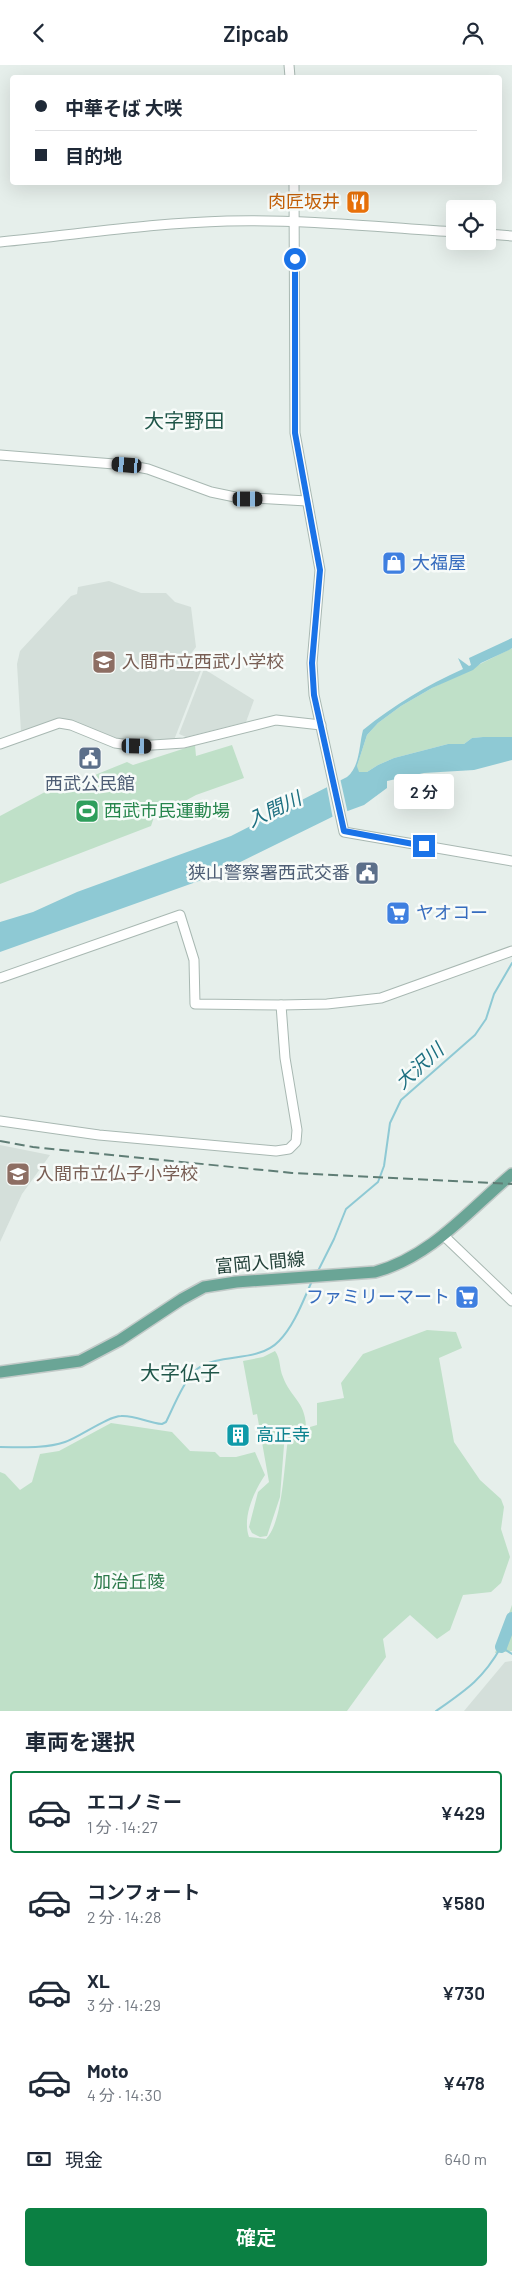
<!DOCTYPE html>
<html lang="ja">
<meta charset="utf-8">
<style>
body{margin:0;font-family:Barlow,"Noto Sans JP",sans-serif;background:#f6f6f7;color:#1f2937;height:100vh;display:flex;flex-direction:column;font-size:19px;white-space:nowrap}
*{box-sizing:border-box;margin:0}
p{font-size:16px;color:#747a83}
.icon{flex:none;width:28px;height:28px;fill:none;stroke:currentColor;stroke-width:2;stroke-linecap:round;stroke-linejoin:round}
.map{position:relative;height:1646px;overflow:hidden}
.drawer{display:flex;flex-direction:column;background:#fff;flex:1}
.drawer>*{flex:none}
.top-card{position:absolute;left:10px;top:10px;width:492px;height:110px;border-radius:5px;box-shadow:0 5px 20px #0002;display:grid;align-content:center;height:110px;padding:0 25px;background:#fff}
.fabs{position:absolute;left:446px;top:135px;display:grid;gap:10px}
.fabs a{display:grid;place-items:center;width:50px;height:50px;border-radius:5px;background:#fff;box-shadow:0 5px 20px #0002;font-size:25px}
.end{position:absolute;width:22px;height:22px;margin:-11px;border:6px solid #1a73e8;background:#fff;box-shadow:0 0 0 2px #fff}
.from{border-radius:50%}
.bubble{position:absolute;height:35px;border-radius:5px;background:#fff;box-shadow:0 5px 20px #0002;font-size:16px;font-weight:600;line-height:35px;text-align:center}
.car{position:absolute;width:15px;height:30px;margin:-15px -8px;border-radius:6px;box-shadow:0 0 4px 1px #0007;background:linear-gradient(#222 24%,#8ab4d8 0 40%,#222 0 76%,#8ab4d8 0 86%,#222 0)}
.top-card b{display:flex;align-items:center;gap:18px;height:48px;font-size:19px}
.top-card b+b{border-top:1px solid #e0e1e3}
.top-card i{width:12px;height:12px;background:#1f2937}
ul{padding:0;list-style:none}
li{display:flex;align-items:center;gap:15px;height:82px;margin:0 10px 8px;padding:0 15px;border:2px solid transparent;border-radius:5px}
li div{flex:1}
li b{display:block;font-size:19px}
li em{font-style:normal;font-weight:600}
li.current{border-color:#0b8043}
li>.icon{width:45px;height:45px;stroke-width:1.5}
h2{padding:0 25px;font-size:22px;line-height:60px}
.pay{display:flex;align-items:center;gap:12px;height:55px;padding:0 25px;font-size:19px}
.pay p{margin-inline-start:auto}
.cta{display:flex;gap:10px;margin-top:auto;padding:10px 25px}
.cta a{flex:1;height:58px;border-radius:5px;background:#0b8043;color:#fff;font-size:20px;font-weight:600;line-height:58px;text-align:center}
header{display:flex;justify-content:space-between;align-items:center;height:65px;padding:0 25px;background:#fff;font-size:22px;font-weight:600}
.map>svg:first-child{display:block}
.built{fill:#d4dfda}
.green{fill:#bfe0c8}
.water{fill:#8ec9d4}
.pier{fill:#e6efeb}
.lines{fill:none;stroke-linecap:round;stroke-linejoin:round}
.stream{stroke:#8ec9d4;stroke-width:2}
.river{stroke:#8ec9d4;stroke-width:12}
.minor-casing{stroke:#a8b8b2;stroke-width:11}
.major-casing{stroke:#c2cac8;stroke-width:14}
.minor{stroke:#fff;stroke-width:9}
.major{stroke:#6aa596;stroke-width:11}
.rail{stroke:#5f7d75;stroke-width:2;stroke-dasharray:10 5;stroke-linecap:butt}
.route{stroke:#1a73e8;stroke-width:6}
.labels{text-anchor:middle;stroke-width:5;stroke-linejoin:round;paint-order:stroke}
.food-label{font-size:18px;fill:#c56008;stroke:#f7fbf9;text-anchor:end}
.shop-label{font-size:18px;fill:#366cbe;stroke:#f7fbf9;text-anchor:start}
.education-label{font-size:18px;fill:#785e54;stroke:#f7fbf9;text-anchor:start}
.service-label{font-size:18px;fill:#4e5e75;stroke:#f7fbf9}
.leisure-label{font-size:18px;fill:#27864d;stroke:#f7fbf9;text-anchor:start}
.street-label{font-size:18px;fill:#24423a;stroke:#f7fbf9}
.culture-label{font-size:18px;fill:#0d838f;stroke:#f7fbf9;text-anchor:start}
.park-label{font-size:18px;fill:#2d7a4b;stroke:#f7fbf9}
.water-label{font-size:19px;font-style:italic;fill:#1c6f80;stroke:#f7fbf9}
.quarter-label{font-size:20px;fill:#1f5548;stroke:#f7fbf9}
</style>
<header><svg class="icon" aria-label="back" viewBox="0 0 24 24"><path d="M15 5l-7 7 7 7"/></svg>Zipcab<svg class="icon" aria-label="person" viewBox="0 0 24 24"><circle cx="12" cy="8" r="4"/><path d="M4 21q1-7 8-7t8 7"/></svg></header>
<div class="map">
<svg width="512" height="1646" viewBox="0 0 512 1646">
<rect width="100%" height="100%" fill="#e6efeb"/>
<g class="built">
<polygon points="109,516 141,528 166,528 175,537 191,542 196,582 186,595 202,603 174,675 161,678 127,677 67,654 57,654 21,667 17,599 20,586 71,531 77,529 78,522"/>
<polygon points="204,604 254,635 246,657 186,672 179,669"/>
<polygon points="0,1080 50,1090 22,1129 0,1177"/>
<polygon points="512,1596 512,1646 464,1646 505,1597"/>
</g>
<g class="green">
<polygon points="512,583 512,675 512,672 483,672 472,673 464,679 448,679 394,693 378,700 367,707 358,707 357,701 367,670 378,658 401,641 432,623"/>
<polygon points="195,680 196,691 232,680 244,713 196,730 174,742 155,749 151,761 0,819 0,751 45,727 76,715 85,714 127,697 133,700"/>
<path d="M 427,1265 L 456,1267 L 462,1283 L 439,1293 L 454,1377 L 480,1415 L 501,1434 L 504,1442 L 501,1464 L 510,1492 L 501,1518 L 491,1527 L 463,1530 L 450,1565 L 437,1574 L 410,1550 L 383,1574 L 386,1592 L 347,1646 L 0,1646 L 0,1407 L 5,1409 L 20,1425 L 32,1417 L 40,1389 L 59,1386 L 111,1358 L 172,1367 L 190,1386 L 215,1387 L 220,1392 L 236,1392 L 255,1387 L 265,1410 C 254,1426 242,1453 249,1472 L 266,1474 C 284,1456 284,1393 289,1368 L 317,1360 L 317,1338 L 344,1333 L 341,1318 L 363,1289 Z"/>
<path d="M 275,1286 C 281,1294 279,1303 283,1312 C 290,1332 305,1336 306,1361 L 285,1367 L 280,1432 L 267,1471 L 260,1472 L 252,1468 L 249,1462 L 258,1427 L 269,1417 L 257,1349 L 253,1350 L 243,1296 L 263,1292 Z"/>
<polygon points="512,1540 512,1586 495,1588"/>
</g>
<path class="water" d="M 512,573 L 512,583 L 509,585 L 481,598 L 473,605 L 432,623 L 401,641 L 378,658 L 367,670 L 357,701 L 359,707 L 367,707 L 378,700 L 394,693 L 448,679 L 464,679 L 472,673 L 483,672 L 512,672 L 512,695 L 474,705 L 424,708 L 387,716 L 387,723 L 364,740 L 334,751 L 210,812 L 0,887 L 0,857 L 33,847 L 77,827 L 231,771 L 347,712 C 360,702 359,680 363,665 C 394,640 427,620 463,604 L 458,593 L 469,601 L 471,600 L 469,593 Z"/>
<polygon class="pier" points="340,713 348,749 333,754 326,718"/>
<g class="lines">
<g class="stream">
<polyline points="317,1208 334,1174 346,1144 378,1117 384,1101 390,1058 401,1035 475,970 486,954 494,929 512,898"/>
<path d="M 0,1382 C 22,1382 44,1384 65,1377 C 80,1372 108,1351 121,1351 C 135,1350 148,1358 162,1359 L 166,1357 C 173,1343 185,1313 197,1304 C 221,1287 258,1298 279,1276 C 294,1261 303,1236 312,1216"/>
<path d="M 436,1646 C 466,1625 483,1614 501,1582 L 512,1589"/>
</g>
<polyline class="river" points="501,1582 512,1553"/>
<g class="minor-casing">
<g id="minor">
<polyline points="289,0 290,12"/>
<polyline points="294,118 295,368 320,505 312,598 314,630 344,767 512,796"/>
<polyline points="488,169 512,171"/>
<path d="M 0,177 C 75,170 151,158 227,156 C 303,154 379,162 455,167"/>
<polyline points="0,390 127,400 148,404 211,427 235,432 307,436"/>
<polyline points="0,679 59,658 71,660 115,678 137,681 184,678 276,655 321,660"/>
<polyline points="0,913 180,850 194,895 195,939 281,940 327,939 381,933 512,886"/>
<polyline points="0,1056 99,1070 276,1086 289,1084 296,1077 297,1065 285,993 281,940"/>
<polyline points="443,1170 512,1236"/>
</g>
</g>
<g class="major-casing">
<path id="major" d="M 0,1307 L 80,1296 L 120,1275 L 182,1234 L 204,1222 L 236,1217 L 375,1207 C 431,1192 469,1145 512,1109"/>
</g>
<use href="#minor" class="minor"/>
<use href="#major" class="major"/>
<polyline class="rail" points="0,1076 33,1082 292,1108 512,1119"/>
</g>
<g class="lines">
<polyline class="route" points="295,194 295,368 320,505 312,598 314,630 344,766 424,781"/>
</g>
<defs>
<g id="restaurant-square" transform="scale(1.25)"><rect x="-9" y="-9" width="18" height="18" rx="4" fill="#e8710a" stroke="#f7fbf9"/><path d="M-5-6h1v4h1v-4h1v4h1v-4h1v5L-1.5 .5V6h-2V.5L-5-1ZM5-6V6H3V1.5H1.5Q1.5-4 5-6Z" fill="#fff"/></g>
<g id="shop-square" transform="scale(1.25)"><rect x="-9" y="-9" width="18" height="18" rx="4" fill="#3f7fe0" stroke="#f7fbf9"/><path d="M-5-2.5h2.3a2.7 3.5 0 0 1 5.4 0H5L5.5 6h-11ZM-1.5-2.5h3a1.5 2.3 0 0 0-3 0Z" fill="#fff"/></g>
<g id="school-square" transform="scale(1.25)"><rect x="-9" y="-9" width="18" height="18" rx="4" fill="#8d6e63" stroke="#f7fbf9"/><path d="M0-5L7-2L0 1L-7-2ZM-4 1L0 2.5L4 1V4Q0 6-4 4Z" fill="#fff"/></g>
<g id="civic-square" transform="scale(1.25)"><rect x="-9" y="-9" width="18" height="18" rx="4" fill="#5c6f8a" stroke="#f7fbf9"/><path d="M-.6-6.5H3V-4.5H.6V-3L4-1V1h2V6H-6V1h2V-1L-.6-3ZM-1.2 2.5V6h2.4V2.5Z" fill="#fff"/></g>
<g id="stadium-square" transform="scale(1.25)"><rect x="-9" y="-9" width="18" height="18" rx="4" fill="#2e9e5b" stroke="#f7fbf9"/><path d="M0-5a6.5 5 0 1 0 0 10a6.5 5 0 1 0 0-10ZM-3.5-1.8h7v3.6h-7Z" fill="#fff"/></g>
<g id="supermarket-square" transform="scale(1.25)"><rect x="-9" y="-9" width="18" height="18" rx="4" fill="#3f7fe0" stroke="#f7fbf9"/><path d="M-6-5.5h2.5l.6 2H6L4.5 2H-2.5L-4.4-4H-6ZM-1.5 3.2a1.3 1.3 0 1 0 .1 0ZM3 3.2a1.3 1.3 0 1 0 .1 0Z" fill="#fff"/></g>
<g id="building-square" transform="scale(1.25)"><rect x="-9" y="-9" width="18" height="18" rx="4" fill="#0f9aa8" stroke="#f7fbf9"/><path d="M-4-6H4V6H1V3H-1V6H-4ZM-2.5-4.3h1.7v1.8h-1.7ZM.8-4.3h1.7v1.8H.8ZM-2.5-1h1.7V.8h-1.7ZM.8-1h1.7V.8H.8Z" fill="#fff"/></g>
</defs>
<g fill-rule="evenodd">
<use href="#restaurant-square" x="358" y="137"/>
<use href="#shop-square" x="394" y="498"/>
<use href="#school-square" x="104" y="597"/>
<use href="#civic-square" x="90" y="693"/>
<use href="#stadium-square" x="87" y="746"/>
<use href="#civic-square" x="367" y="808"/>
<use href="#supermarket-square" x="398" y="848"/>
<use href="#school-square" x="18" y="1109"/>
<use href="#supermarket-square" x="467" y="1232"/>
<use href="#building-square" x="238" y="1370"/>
</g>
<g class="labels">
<g class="food-label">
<text x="340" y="143">肉匠坂井</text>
</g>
<g class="shop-label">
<text x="412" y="504">大福屋</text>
<text x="416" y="854">ヤオコー</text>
<text x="450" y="1238" text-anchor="end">ファミリーマート</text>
</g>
<g class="education-label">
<text x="122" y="603">入間市立西武小学校</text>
<text x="36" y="1115">入間市立仏子小学校</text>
</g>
<g class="service-label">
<text x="90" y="725">西武公民館</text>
<text x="350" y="814" text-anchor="end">狭山警察署西武交番</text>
</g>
<g class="leisure-label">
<text x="104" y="752">西武市民運動場</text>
</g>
<g class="street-label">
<text transform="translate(260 1198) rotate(-5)" y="6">富岡入間線</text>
</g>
<g class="culture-label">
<text x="256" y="1376">高正寺</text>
</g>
<g class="park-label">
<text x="129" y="1523">加治丘陵</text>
</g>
<g class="water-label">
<text transform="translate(274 744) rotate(-25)" y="7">入間川</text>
<text transform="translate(419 1001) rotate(-42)" y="7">大沢川</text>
</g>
<g class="quarter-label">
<text x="184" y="363">大字野田</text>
<text x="180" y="1315">大字仏子</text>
</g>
</g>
</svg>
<div class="fabs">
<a><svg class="icon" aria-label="locate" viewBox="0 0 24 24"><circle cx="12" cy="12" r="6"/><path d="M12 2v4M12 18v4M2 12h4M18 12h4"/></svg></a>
</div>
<i class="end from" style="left:295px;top:194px"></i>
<i class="end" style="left:424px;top:781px"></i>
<div class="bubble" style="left:394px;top:709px;width:60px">2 分</div>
<i class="car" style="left:127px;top:400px;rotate:275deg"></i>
<i class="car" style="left:248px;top:434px;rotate:90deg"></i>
<i class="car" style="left:137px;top:681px;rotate:91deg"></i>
<div class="top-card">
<b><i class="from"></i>中華そば 大咲</b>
<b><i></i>目的地</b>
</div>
</div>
<section class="drawer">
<h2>車両を選択</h2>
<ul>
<li class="current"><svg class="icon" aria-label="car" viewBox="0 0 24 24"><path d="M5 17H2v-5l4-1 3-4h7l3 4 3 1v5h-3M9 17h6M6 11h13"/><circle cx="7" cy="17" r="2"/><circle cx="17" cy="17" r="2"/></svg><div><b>エコノミー</b><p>1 分 · 14:27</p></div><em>¥429</em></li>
<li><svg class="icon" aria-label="car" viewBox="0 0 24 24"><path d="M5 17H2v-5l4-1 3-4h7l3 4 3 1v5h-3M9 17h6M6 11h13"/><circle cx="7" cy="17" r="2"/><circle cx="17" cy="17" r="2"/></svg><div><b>コンフォート</b><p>2 分 · 14:28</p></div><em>¥580</em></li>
<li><svg class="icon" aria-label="car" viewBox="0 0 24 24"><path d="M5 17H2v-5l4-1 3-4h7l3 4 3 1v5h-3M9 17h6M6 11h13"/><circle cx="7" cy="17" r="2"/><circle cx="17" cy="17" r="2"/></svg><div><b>XL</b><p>3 分 · 14:29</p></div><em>¥730</em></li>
<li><svg class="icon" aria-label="car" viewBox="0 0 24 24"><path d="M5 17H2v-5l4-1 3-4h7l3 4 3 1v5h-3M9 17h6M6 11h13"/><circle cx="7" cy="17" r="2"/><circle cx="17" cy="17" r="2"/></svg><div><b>Moto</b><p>4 分 · 14:30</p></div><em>¥478</em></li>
</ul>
<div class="pay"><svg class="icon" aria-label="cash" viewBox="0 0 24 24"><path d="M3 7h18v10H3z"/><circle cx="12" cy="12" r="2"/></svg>現金<p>640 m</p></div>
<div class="cta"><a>確定</a></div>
</section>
